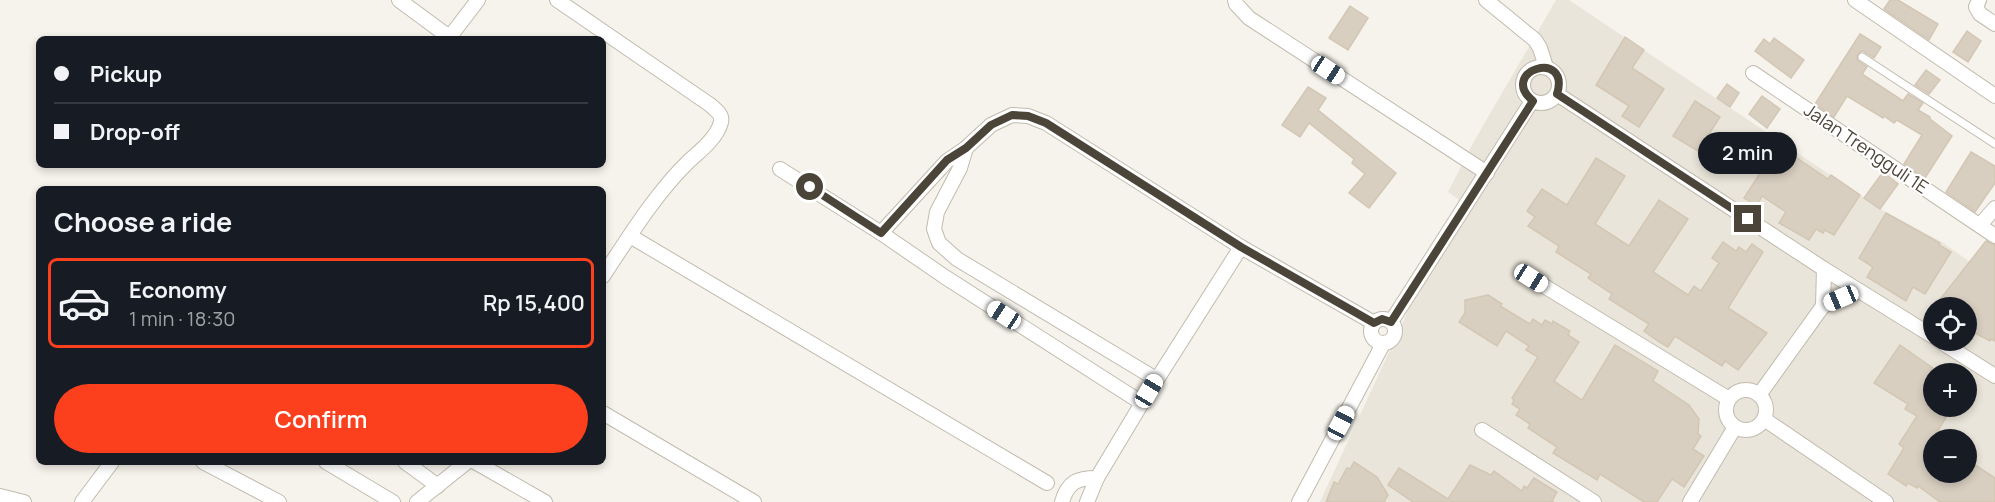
<!DOCTYPE html>
<meta charset="utf-8">
<style>
body{margin:0;font-family:Manrope,sans-serif;background:#242831;color:#f1f3f6;height:100vh;display:flex;flex-direction:column;font-size:22px;white-space:nowrap}
*{box-sizing:border-box;margin:0}
p{font-size:20px;color:#9ea1a6}
.icon{flex:none;width:33px;height:33px;fill:none;stroke:currentColor;stroke-width:2;stroke-linecap:round;stroke-linejoin:round}
.map{position:relative;flex:1;overflow:hidden}
.panel{position:absolute;left:36px;top:186px;width:570px;height:279px;display:flex;flex-direction:column;background:#171b24;border-radius:9px;box-shadow:0 3px 9px #0003}
.panel>*{flex:none}
.hud{position:absolute;left:36px;top:36px;width:570px;height:132px;border-radius:9px;box-shadow:0 3px 9px #0003;display:grid;align-content:center;height:132px;padding:0 18px;background:#171b24}
.controls{position:absolute;left:1923px;top:297px;display:grid;gap:12px}
.controls a{display:grid;place-items:center;width:54px;height:54px;border-radius:50%;background:#171b24;box-shadow:0 3px 9px #0003;font-size:30px}
.end{position:absolute;width:27px;height:27px;margin:-14px;border:8px solid #4b4439;background:#fff;box-shadow:0 0 0 3px #fff}
.from{border-radius:50%}
.bubble{position:absolute;height:42px;border-radius:21px;background:#171b24;box-shadow:0 3px 9px #0003;font-size:20px;font-weight:600;line-height:42px;text-align:center}
.car{position:absolute;width:18px;height:36px;margin:-18px -9px;border-radius:8px;box-shadow:0 0 4px 2px #0007;background:linear-gradient(#fff 24%,#345 0 40%,#fff 0 76%,#345 0 86%,#fff 0)}
.hud b{display:flex;align-items:center;gap:21px;height:57px;font-size:22px}
.hud b+b{border-top:2px solid #363941}
.hud i{width:15px;height:15px;background:#f1f3f6}
ul{padding:0;list-style:none}
li{display:flex;align-items:center;gap:18px;height:90px;margin:0 12px 9px;padding:0 6px;border:3px solid transparent;border-radius:9px}
li div{flex:1}
li b{display:block;font-size:22px}
li em{font-style:normal;font-weight:600}
li.on{border-color:#fc3f1d}
li>.icon{width:54px;height:54px;stroke-width:1.5}
h2{padding:0 18px;font-size:27px;line-height:72px}
.primary-button{display:flex;gap:12px;margin-top:auto;padding:12px 18px}
.primary-button a{flex:1;height:69px;border-radius:36px;background:#fc3f1d;color:#fff;font-size:24px;font-weight:600;line-height:69px;text-align:center}
.map>svg:first-child{display:block}
.residential{fill:#eae5da;fill-rule:evenodd}
.building{fill:#d8cfc1;stroke:#d3c7b4;stroke-width:1.5}
.lines{fill:none;stroke-linecap:round;stroke-linejoin:round}
.service-casing{stroke:#c2bbae;stroke-width:9}
.minor-casing{stroke:#c2bbae;stroke-width:16}
.service{stroke:#fff;stroke-width:7}
.minor{stroke:#fff;stroke-width:14}
.route{stroke:#4b4439;stroke-width:8}
.labels{text-anchor:middle;stroke-width:4.5;stroke-linejoin:round;paint-order:stroke}
.street-label{font-size:18px;fill:#4b4439;stroke:#fff}
</style>
<div class="map">
<svg width="1995" height="502" viewBox="0 0 1995 502">
<rect width="100%" height="100%" fill="#f6f3ec"/>
<path class="residential" d="M 1556,0 L 1569,0 L 1884,211 L 1942,242 L 1995,280 L 1995,502 L 1320,502 L 1459,200 L 1448,192 L 1473,143 ZM 1934,308 L 1966,308 L 1966,340 L 1934,340 ZM 1934,374 L 1966,374 L 1966,406 L 1934,406 ZM 1934,440 L 1966,440 L 1966,472 L 1934,472 Z"/>
<g class="building">
<polygon points="1890,0 1898,0 1938,24 1929,40 1884,9"/>
<polygon points="1350,6 1368,18 1348,50 1329,38"/>
<polygon points="1967,31 1981,41 1968,62 1953,52"/>
<polygon points="1860,34 1881,47 1874,58 1863,51 1858,53 1857,60 1867,67 1862,74 1903,101 1908,94 1923,103 1918,110 1930,117 1930,119 1952,136 1925,178 1904,164 1922,135 1897,120 1894,123 1884,116 1883,118 1847,96 1834,117 1815,104"/>
<polygon points="1625,37 1644,50 1632,68 1664,89 1639,127 1622,116 1629,106 1596,85"/>
<polygon points="1774,38 1804,60 1791,78 1755,51 1764,39 1770,44"/>
<polygon points="1926,70 1940,80 1929,94 1915,85"/>
<polygon points="1727,84 1739,93 1730,107 1717,98"/>
<polygon points="1308,87 1326,98 1318,110 1396,173 1369,208 1349,193 1365,174 1352,163 1354,159 1309,123 1300,137 1282,125"/>
<polygon points="1762,96 1780,109 1767,128 1749,114"/>
<polygon points="1695,101 1720,117 1698,151 1673,136"/>
<polygon points="1778,145 1828,179 1831,175 1860,195 1834,235 1825,230 1823,233 1816,229 1809,240 1779,223 1786,212 1762,196 1757,206 1744,198"/>
<polygon points="1971,152 1995,166 1995,183 1975,212 1946,192"/>
<polygon points="1596,158 1625,176 1595,224 1629,246 1659,200 1688,219 1653,272 1688,295 1694,286 1701,291 1719,263 1712,258 1723,242 1736,251 1739,247 1746,252 1752,244 1763,252 1728,308 1767,333 1738,370 1725,361 1722,366 1675,336 1668,347 1658,341 1644,331 1649,324 1609,299 1612,294 1588,278 1591,274 1556,252 1559,246 1528,226 1535,217 1527,211 1542,189 1567,205"/>
<polygon points="1883,172 1898,184 1880,209 1864,198"/>
<polygon points="1886,213 1940,243 1939,245 1951,252 1925,294 1913,287 1906,301 1867,277 1873,267 1859,258"/>
<polygon points="1986,241 1995,245 1995,341 1991,339 1990,341 1971,331 1974,326 1971,324 1973,320 1969,317 1974,308 1938,308 1940,303 1938,302"/>
<polygon points="1488,295 1502,304 1500,306 1530,324 1533,319 1542,325 1545,320 1552,324 1553,321 1570,331 1568,335 1579,342 1554,381 1582,400 1615,345 1658,371 1653,381 1689,405 1699,419 1698,434 1701,436 1693,449 1704,456 1684,487 1672,479 1657,502 1644,502 1600,474 1597,480 1553,453 1557,447 1528,428 1530,424 1516,415 1520,409 1512,404 1514,400 1512,398 1538,357 1526,350 1529,346 1506,331 1497,346 1459,322 1465,313 1465,300"/>
<polygon points="1900,345 1934,369 1934,406 1953,406 1934,437 1934,472 1966,472 1966,459 1995,478 1995,502 1940,502 1918,486 1917,488 1908,483 1906,486 1888,474 1904,448 1899,444 1917,416 1905,409 1908,404 1874,383"/>
<polygon points="1354,462 1377,477 1388,495 1384,502 1326,502 1334,482 1338,484 1347,468 1350,469"/>
<polygon points="1470,465 1491,475 1494,471 1522,491 1524,486 1527,488 1534,478 1557,492 1552,501 1554,502 1413,502 1388,485 1399,468 1448,499"/>
</g>
<g class="lines">
<g class="service-casing">
<polyline id="service" points="1862,57 1995,144"/>
</g>
<g class="minor-casing">
<g id="minor">
<polyline points="399,0 445,34 452,34 478,0"/>
<path d="M 557,0 L 709,104 C 715,109 723,114 721,122 C 717,138 700,151 689,161 C 655,194 629,237 603,276"/>
<polyline points="1235,0 1236,4 1249,18 1487,173"/>
<polyline points="1486,0 1535,40 1540,48 1546,67"/>
<polyline points="1855,0 1995,96"/>
<polyline points="1979,0 1976,7 1980,14 1995,24"/>
<circle cx="1541" cy="85" r="18"/>
<polyline points="1753,73 1995,236"/>
<polyline points="1557,94 1824,269 1934,337"/>
<polyline points="966,148 960,168 937,212 934,229 939,243 957,259 1156,379"/>
<polyline points="780,169 881,233"/>
<polyline points="1980,225 1995,208"/>
<polyline points="630,236 1047,483"/>
<polyline points="1531,278 1729,399"/>
<polyline points="1823,306 1824,269"/>
<circle cx="1383" cy="331" r="12"/>
<polyline points="1391,322 1532,101"/>
<polyline points="1938,340 1995,376"/>
<circle cx="1746" cy="410" r="20"/>
<polyline points="1759,395 1823,306 1859,291"/>
<polyline points="1142,403 945,277 881,233 947,161 966,148 991,125 1012,115 1028,116 1046,123 1241,247 1374,323"/>
<polyline points="603,413 754,502"/>
<polyline points="1764,419 1886,502"/>
<polyline points="1482,430 1594,502"/>
<polyline points="203,462 279,502"/>
<polyline points="326,462 393,502"/>
<polyline points="405,462 438,486"/>
<polyline points="475,462 545,502"/>
<polyline points="0,496 24,502"/>
<polyline points="82,502 112,462"/>
<polyline points="417,502 467,462"/>
<path d="M 1062,502 C 1068,481 1078,478 1097,478"/>
<polyline points="1087,502 1097,478 1142,403 1241,247"/>
<polyline points="1299,502 1383,344"/>
<polyline points="1690,502 1735,427"/>
</g>
</g>
<use href="#service" class="service"/>
<use href="#minor" class="minor"/>
</g>
<g class="lines">
<path class="route" d="M 810,187 L 881,233 L 947,160 L 966,148 L 991,125 L 1012,115 L 1028,116 L 1046,123 L 1241,247 L 1374,323 L 1382,319 L 1391,322 L 1533,101 C 1497,71 1571,48 1557,94 L 1748,219"/>
</g>
<g class="labels">
<g class="street-label">
<text transform="translate(1866 149) rotate(34)" y="6">Jalan Trengguli 1E</text>
</g>
</g>
</svg>
<div class="controls">
<a><svg class="icon" aria-label="locate" viewBox="0 0 24 24"><circle cx="12" cy="12" r="6"/><path d="M12 2v4M12 18v4M2 12h4M18 12h4"/></svg></a>
<a>+</a>
<a>−</a>
</div>
<i class="end from" style="left:810px;top:187px"></i>
<i class="end" style="left:1748px;top:219px"></i>
<div class="bubble" style="left:1698px;top:132px;width:99px">2 min</div>
<i class="car" style="left:1328px;top:70px;rotate:123deg"></i>
<i class="car" style="left:1531px;top:278px;rotate:122deg"></i>
<i class="car" style="left:1841px;top:298px;rotate:247deg"></i>
<i class="car" style="left:1004px;top:315px;rotate:303deg"></i>
<i class="car" style="left:1149px;top:391px;rotate:31deg"></i>
<i class="car" style="left:1341px;top:423px;rotate:28deg"></i>
<div class="hud">
<b><i class="from"></i>Pickup</b>
<b><i></i>Drop-off</b>
</div>
<section class="panel">
<h2>Choose a ride</h2>
<ul>
<li class="on"><svg class="icon" aria-label="car" viewBox="0 0 24 24"><path d="M5 17H2v-5l4-1 3-4h7l3 4 3 1v5h-3M9 17h6M6 11h13"/><circle cx="7" cy="17" r="2"/><circle cx="17" cy="17" r="2"/></svg><div><b>Economy</b><p>1 min · 18:30</p></div><em>Rp 15,400</em></li>
</ul>
<div class="primary-button"><a>Confirm</a></div>
</section>
</div>
